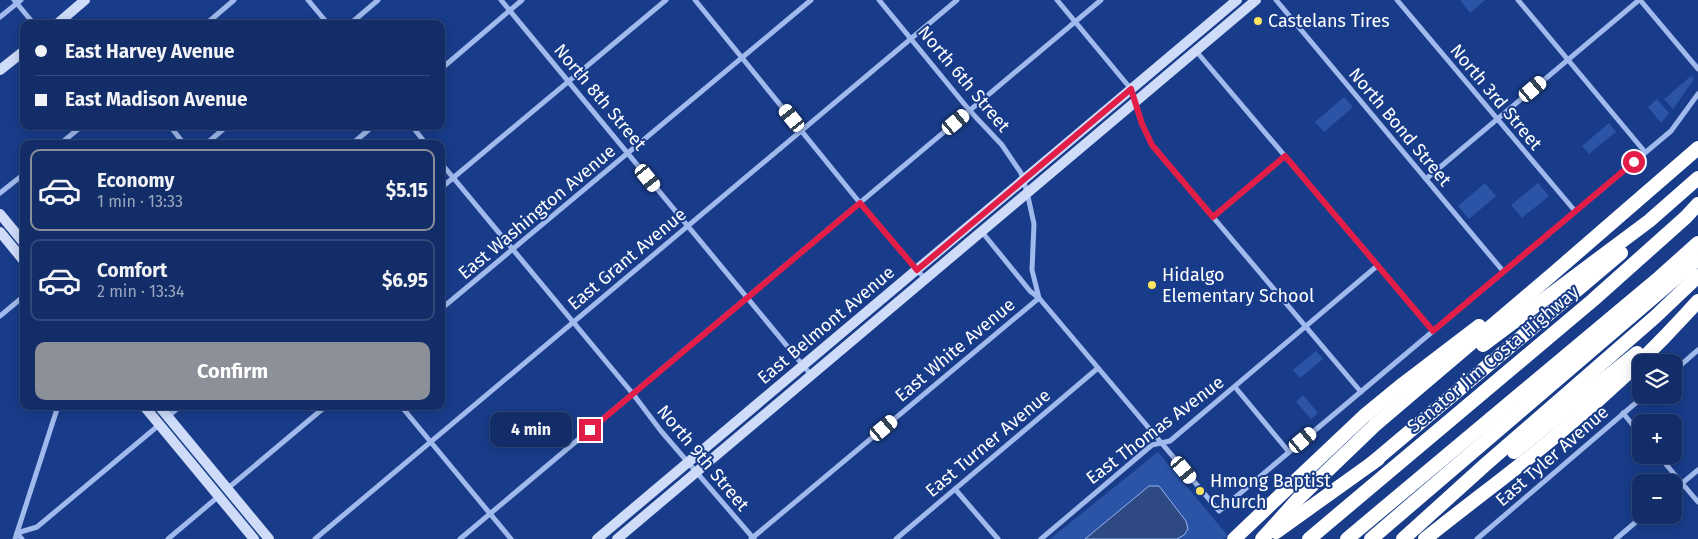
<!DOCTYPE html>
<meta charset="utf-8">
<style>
body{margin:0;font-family:"Fira Sans",sans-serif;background:#1b356d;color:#f1f3f6;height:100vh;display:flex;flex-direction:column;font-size:19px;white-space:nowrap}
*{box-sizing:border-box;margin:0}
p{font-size:16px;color:#9ca8c0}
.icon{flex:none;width:28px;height:28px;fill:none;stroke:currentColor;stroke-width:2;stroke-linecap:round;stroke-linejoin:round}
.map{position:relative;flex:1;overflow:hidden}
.details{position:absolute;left:20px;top:140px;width:425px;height:270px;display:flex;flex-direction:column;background:#122d67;border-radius:10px;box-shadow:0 2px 12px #0003,0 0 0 1px #31497b}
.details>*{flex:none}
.banner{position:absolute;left:20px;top:20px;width:425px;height:110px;border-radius:10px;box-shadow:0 2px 12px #0003,0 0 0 1px #31497b;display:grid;align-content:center;height:110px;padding:0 15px;background:#122d67}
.buttons{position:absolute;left:1632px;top:354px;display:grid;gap:10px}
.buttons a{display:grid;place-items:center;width:50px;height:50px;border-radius:10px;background:#122d67;box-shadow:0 2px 12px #0003,0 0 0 1px #31497b;font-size:25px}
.end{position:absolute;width:22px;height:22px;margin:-11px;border:6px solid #e11d48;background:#fff;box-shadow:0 0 0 2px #fff}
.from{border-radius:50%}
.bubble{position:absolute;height:35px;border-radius:10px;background:#122d67;box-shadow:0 2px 12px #0003,0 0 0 1px #31497b;font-size:16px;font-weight:700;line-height:35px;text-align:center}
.car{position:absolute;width:15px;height:30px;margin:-15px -8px;border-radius:6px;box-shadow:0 0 4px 1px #0007;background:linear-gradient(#fff 24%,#345 0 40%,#fff 0 76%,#345 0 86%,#fff 0)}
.banner b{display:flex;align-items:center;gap:18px;height:48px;font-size:19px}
.banner b+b{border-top:1px solid #31497b}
.banner i{width:12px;height:12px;background:#f1f3f6}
ul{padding:9px 0 0;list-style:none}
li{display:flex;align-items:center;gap:15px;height:82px;margin:0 10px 8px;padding:0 5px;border:2px solid #31497b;border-radius:10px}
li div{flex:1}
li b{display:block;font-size:19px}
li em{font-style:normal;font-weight:700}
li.current{border-color:#8c9099}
li>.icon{width:45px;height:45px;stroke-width:1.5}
.action{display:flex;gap:10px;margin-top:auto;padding:10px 15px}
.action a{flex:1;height:58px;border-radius:10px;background:#8c9099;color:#fff;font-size:20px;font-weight:700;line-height:58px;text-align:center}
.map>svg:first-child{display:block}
.green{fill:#2b54a7}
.water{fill:#2f4a83;stroke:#94b3f0}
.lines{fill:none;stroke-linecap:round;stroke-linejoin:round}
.minor{stroke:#a1baed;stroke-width:5}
.secondary{stroke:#cedcfa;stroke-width:10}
.motorway{stroke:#fff;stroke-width:14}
.route{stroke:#e11d48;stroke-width:6}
.poi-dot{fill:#ffe45d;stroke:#183c89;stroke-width:2}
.labels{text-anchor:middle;stroke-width:4;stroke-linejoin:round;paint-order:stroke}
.poi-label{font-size:18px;fill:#fff;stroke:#183c89;text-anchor:start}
.street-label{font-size:18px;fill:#fff;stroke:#183c89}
</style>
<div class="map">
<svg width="1698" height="539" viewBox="0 0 1698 539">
<rect width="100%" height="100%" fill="#183c89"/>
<g class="green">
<polygon points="1460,0 1485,0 1470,13"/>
<polygon points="1691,76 1694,79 1673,109 1664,99"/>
<polygon points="1344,97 1353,107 1324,132 1315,122"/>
<polygon points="1657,99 1669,113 1661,123 1648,107"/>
<polygon points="1609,123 1616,132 1589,154 1582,146"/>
<polygon points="1485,183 1496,196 1469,219 1458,206"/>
<polygon points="1538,183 1549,196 1522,218 1511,205"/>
<polygon points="1316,351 1323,359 1300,378 1293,370"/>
<polygon points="1303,395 1318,413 1311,419 1296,402"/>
<polygon points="1158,452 1228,536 1223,539 1050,539"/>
</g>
<polygon class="water" points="1149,486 1159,486 1186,521 1188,529 1184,535 1177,539 1085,539"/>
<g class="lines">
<g class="minor">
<polyline points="14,0 34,24"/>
<polyline points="308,0 328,24"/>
<polyline points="501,0 811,375"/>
<polyline points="695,0 860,203 925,279"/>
<polyline points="1057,0 1131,89 1142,124 1152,145 1361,392"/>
<polyline points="1276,0 1503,271"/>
<polyline points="1397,0 1575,211"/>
<polyline points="1518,0 1645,152"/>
<polyline points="1640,0 1698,69"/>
<polyline points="0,17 21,0"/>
<polyline points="206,24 234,0"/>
<polyline points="350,24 378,0"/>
<polyline points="1196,51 1433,331"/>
<polyline points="441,69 522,0"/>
<polyline points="170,126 184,144"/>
<polyline points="412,126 426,144"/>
<polyline points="60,144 82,126"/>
<polyline points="206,144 227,126"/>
<polyline points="352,144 373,126"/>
<polyline points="441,163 633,394 661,431 754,539"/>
<polyline points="1426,179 1639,0"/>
<polyline points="441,188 666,0"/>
<polyline points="0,193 24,174"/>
<polyline points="1213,217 1285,156"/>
<polyline points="982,232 1030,291 1039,298 1219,511 1671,131 1698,94"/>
<polyline points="441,309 811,0"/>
<polyline points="0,316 24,296"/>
<polyline points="1674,371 1698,350"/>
<polyline points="1235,387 1289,452"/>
<polyline points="401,406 511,539"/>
<polyline points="1623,413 1641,435"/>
<polyline points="168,417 180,406"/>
<polyline points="1658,455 1698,502"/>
<polyline points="227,489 326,406"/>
<polyline points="955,489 998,539"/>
<polyline points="1674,490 1698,470"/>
<polyline points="15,539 58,406"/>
<polyline points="22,539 17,533 37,527 159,425"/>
<polyline points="168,539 219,496"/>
<polyline points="315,539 957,0"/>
<polyline points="460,539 1101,0"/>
<polyline points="751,539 1039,298 1032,270 1034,224 1027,192 1021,173 1002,145 970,111 879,0"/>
<polyline points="896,539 1098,368"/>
<polyline points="1041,539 1152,445 1170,441 1377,266"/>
<polyline points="1477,539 1645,395"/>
<polyline points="1616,539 1644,515"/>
</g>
<g class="secondary">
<polyline points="57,24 85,0"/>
<polyline points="0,70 24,51"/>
<polyline points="0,214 24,243"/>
<polyline points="0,232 24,261"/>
<polyline points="144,406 254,539"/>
<polyline points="159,406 269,539"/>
<polyline points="597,539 1237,0"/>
<polyline points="617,539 1256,0"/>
</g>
<g class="motorway">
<polyline points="1483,345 1649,221 1698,178"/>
<polyline points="1514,452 1637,353"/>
<polyline points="1371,464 1621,253"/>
<polyline points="1276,532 1378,459"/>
<polyline points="1234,539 1364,416 1403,384 1479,326"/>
<polyline points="1262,539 1299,498 1375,425 1555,272 1698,148"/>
<polyline points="1309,539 1593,300 1686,217 1698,204"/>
<polyline points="1347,539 1660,277 1698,243"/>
<polyline points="1371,539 1698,259"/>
<polyline points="1403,539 1486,464 1655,317 1698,276"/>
<path d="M 1425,539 C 1471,502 1518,468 1563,430 C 1611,391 1656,348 1698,301"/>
</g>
</g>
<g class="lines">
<polyline class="route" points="590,430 860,203 917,270 1131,89 1142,124 1152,145 1213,217 1285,156 1433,331 1634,162"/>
</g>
<g class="poi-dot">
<circle cx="1258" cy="21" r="5"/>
<circle cx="1152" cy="285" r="5"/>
<circle cx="1200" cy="491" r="5"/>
</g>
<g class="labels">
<g class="poi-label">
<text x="1268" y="27">Castelans Tires</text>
<text x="1162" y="281">Hidalgo<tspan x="1162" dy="21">Elementary School</tspan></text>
<text x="1210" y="487">Hmong Baptist<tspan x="1210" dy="21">Church</tspan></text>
</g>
<g class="street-label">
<text transform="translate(964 79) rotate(50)" y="6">North 6th Street</text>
<text transform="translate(600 97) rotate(50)" y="6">North 8th Street</text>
<text transform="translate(1496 97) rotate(50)" y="6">North 3rd Street</text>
<text transform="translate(1400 127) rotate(50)" y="6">North Bond Street</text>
<text transform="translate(537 212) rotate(-40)" y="6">East Washington Avenue</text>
<text transform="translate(627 259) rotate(-40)" y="6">East Grant Avenue</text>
<text transform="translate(826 325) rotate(-40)" y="6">East Belmont Avenue</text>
<text transform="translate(955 350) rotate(-40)" y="6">East White Avenue</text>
<text transform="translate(1493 359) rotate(-40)" y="6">Senator Jim Costa Highway</text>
<text transform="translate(1155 430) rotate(-37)" y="6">East Thomas Avenue</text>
<text transform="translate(988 443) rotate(-40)" y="6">East Turner Avenue</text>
<text transform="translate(1552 456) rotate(-41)" y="6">East Tyler Avenue</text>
<text transform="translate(703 458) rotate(50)" y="6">North 9th Street</text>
</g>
</g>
</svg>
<div class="buttons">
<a><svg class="icon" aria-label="layers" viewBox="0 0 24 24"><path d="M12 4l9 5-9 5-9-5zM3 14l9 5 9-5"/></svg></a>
<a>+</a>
<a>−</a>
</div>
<i class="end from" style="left:1634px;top:162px"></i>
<i class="end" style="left:590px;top:430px"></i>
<div class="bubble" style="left:490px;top:412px;width:82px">4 min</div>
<i class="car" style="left:1533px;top:89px;rotate:50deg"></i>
<i class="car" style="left:792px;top:118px;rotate:321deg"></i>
<i class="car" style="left:956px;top:122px;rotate:50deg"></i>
<i class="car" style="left:648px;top:178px;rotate:141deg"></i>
<i class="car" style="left:884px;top:428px;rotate:50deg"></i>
<i class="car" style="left:1303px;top:440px;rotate:50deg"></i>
<i class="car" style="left:1184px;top:470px;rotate:140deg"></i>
<div class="banner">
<b><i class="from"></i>East Harvey Avenue</b>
<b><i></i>East Madison Avenue</b>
</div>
<section class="details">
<ul>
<li class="current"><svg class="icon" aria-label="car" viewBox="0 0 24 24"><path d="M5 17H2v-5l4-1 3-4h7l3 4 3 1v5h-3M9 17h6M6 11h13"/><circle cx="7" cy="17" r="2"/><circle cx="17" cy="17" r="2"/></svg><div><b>Economy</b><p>1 min · 13:33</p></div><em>$5.15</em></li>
<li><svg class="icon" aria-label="car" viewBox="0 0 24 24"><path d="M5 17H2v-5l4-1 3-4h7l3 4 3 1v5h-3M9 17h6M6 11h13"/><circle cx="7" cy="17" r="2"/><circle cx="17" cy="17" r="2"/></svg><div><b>Comfort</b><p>2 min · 13:34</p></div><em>$6.95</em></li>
</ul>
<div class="action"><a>Confirm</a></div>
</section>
</div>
